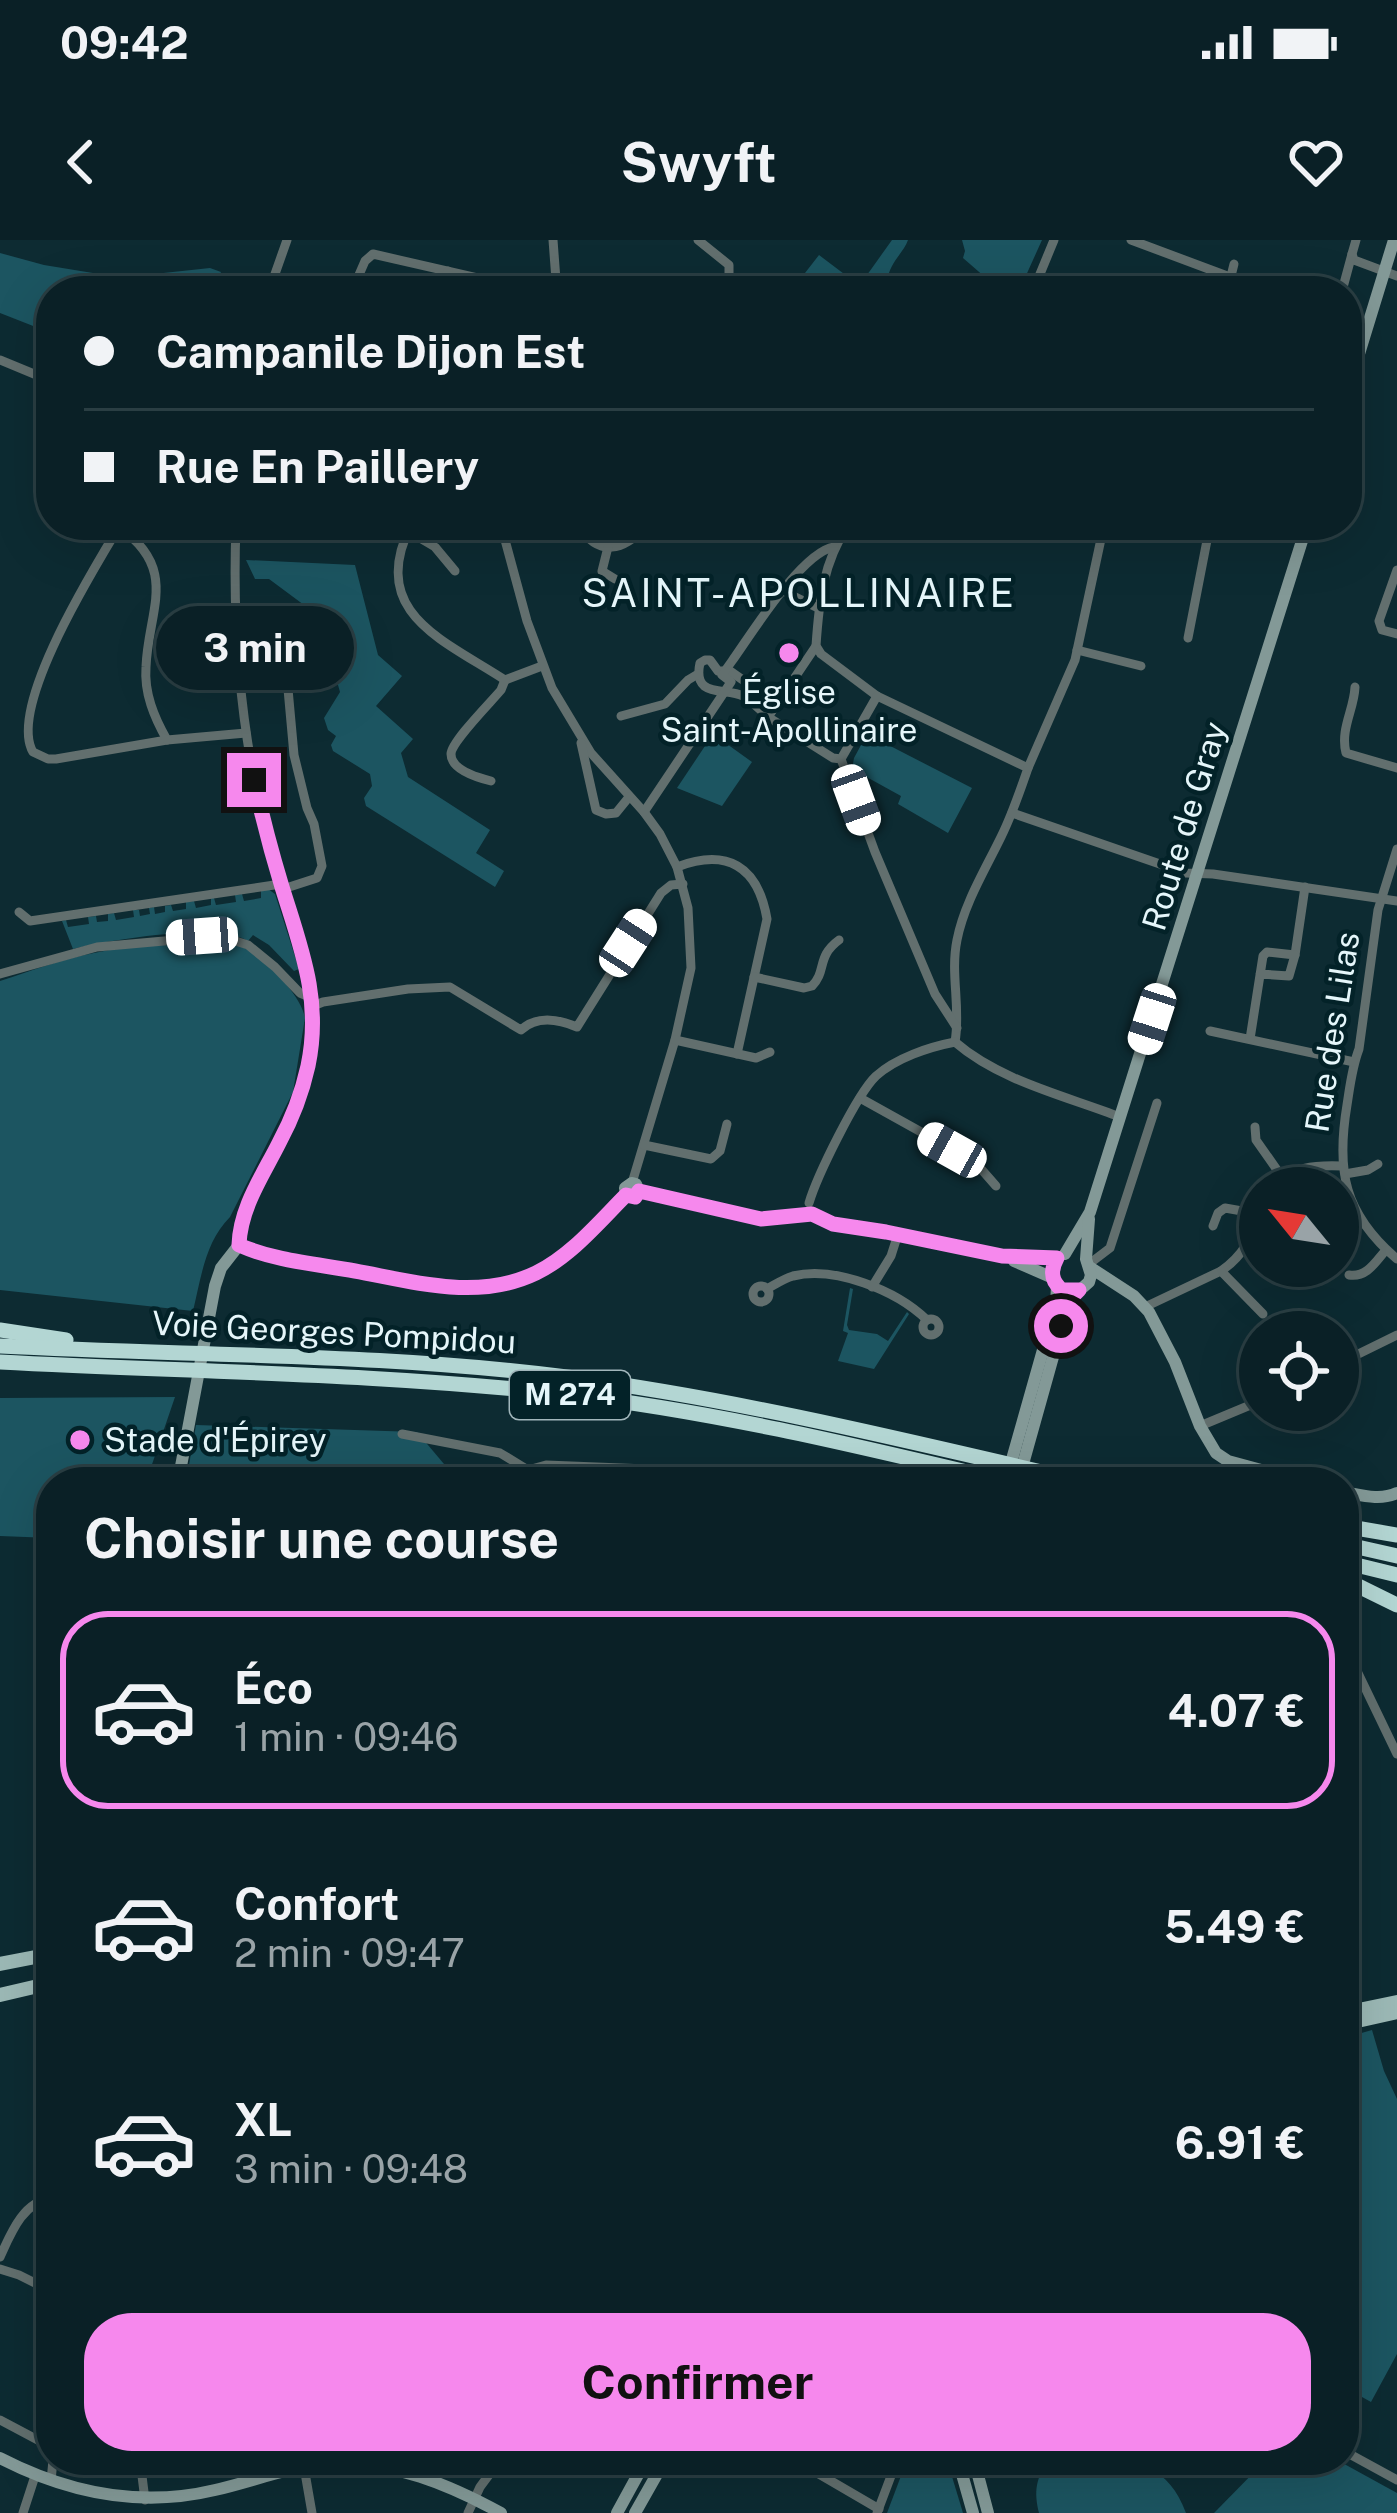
<!DOCTYPE html>
<html lang="fr">
<meta charset="utf-8">
<style>
body{margin:0;font-family:"Public Sans",sans-serif;background:#182d32;color:#f1f3f6;height:100vh;display:flex;flex-direction:column;font-size:45px;white-space:nowrap}
*{box-sizing:border-box;margin:0}
p{font-size:39px;color:#99a3a7}
.icon{flex:none;width:66px;height:66px;fill:none;stroke:currentColor;stroke-width:2;stroke-linecap:round;stroke-linejoin:round}
.map{position:relative;flex:1;overflow:hidden}
.drawer{position:absolute;left:36px;top:1227px;width:1323px;height:1008px;display:flex;flex-direction:column;background:#0a2026;border-radius:48px;box-shadow:0 12px 48px #0002,0 0 0 3px #2a3e43}
.drawer>*{flex:none}
.top-card{position:absolute;left:36px;top:36px;width:1326px;height:264px;border-radius:48px;box-shadow:0 12px 48px #0002,0 0 0 3px #2a3e43;display:grid;align-content:center;height:264px;padding:0 48px;background:#0a2026}
.needle{width:78px;rotate:300deg}
.controls{position:absolute;left:1239px;top:927px;display:grid;gap:24px}
.controls a{display:grid;place-items:center;width:120px;height:120px;border-radius:50%;background:#0a2026;box-shadow:0 12px 48px #0002,0 0 0 3px #2a3e43;font-size:60px}
.end{position:absolute;width:54px;height:54px;margin:-27px;border:15px solid #f688ed;background:#111;box-shadow:0 0 0 6px #111}
.from{border-radius:50%}
.bubble{position:absolute;height:84px;border-radius:42px;background:#0a2026;box-shadow:0 12px 48px #0002,0 0 0 3px #2a3e43;font-size:39px;font-weight:700;line-height:84px;text-align:center}
.car{position:absolute;width:36px;height:72px;margin:-36px -18px;border-radius:15px;box-shadow:0 0 9px 3px #0007;background:linear-gradient(#fff 24%,#345 0 40%,#fff 0 76%,#345 0 86%,#fff 0)}
.top-card b{display:flex;align-items:center;gap:42px;height:114px;font-size:45px}
.top-card b+b{border-top:3px solid #2a3e43}
.top-card i{width:30px;height:30px;background:#f1f3f6}
ul{padding:0;list-style:none}
li{display:flex;align-items:center;gap:36px;height:198px;margin:0 24px 18px;padding:0 24px;border:6px solid transparent;border-radius:48px}
li div{flex:1}
li b{display:block;font-size:45px}
li em{font-style:normal;font-weight:700}
li.active{border-color:#f688ed}
li>.icon{width:108px;height:108px;stroke-width:1.5}
h2{padding:0 48px;font-size:54px;line-height:144px}
.primary-button{display:flex;gap:24px;margin-top:auto;padding:24px 48px}
.primary-button a{flex:1;height:138px;border-radius:48px;background:#f688ed;color:#111;font-size:48px;font-weight:700;line-height:138px;text-align:center}
.status{display:flex;justify-content:space-between;align-items:center;height:84px;padding:0 60px;background:#0a2026;direction:ltr}
.status svg{height:33px;fill:currentColor}
header{display:flex;justify-content:space-between;align-items:center;height:156px;padding:0 48px;background:#0a2026;font-size:54px;font-weight:700}
.map>svg:first-child{display:block}
.green{fill:#1c5561}
.lines{fill:none;stroke-linecap:round;stroke-linejoin:round}
.street{stroke:#626f6e;stroke-width:9}
.secondary{stroke:#839997;stroke-width:12}
.primary{stroke:#9cb9b6;stroke-width:14}
.highway{stroke:#b3d6d3;stroke-width:15}
.route{stroke:#f688ed;stroke-width:15}
.poi-dot{fill:#f688ed;stroke:#032228;stroke-width:4.5}
.labels{text-anchor:middle;stroke-width:9;stroke-linejoin:round;paint-order:stroke}
.shield{fill:#032228;stroke:#a1b6bb;stroke-width:3}
.shield-label{font-size:30px;font-weight:bold;fill:#e5f6fa}
.poi-label{font-size:33px;fill:#e5f6fa;stroke:#032228}
.street-label{font-size:33px;fill:#e5f6fa;stroke:#032228}
.quarter-label{font-size:39px;letter-spacing:3px;fill:#e5f6fa;stroke:#032228}
</style>
<div class="status"><b>09:42</b><svg viewBox="0 0 49 12"><path d="M0 12V9h3v3zM5 12V6h3v6zM10 12V3h3v9zM15 12V0h3v12zM26 1h20v11H26zM47 4h2v5h-2z"/></svg></div>
<header><svg class="icon" aria-label="back" viewBox="0 0 24 24"><path d="M15 5l-7 7 7 7"/></svg>Swyft<svg class="icon" aria-label="heart" viewBox="0 0 24 24"><path d="M12 20l-8-8c-3-5 5-10 8-4 3-6 11-1 8 4z"/></svg></header>
<div class="map">
<svg width="1397" height="2273" viewBox="0 0 1397 2273">
<rect width="100%" height="100%" fill="#0d2b32"/>
<g class="green">
<path d="M 892,0 L 908,0 C 903,14 887,25 888,42 L 902,39 L 905,41 L 904,51 L 791,51 L 819,15 L 860,46 L 864,45 L 862,42 Z"/>
<polygon points="962,0 1042,0 1019,51 1001,51 963,18 965,11"/>
<polygon points="0,13 44,25 99,34 154,34 210,28 221,32 212,51 51,51 51,93 0,73"/>
<polygon points="246,320 355,325 378,415 402,436 376,466 413,499 401,513 408,537 490,590 476,613 504,631 495,647 366,566 364,558 372,546 370,534 333,511 331,505 336,496 328,490 324,478 340,452 338,445 326,436 325,431 336,412 331,385 269,339 255,339"/>
<polygon points="713,494 752,522 722,566 677,548"/>
<polygon points="867,494 972,548 948,593 898,564 901,556 852,529 854,518"/>
<path d="M 268,649 L 275,654 L 299,729 L 294,731 L 269,705 L 253,695 L 248,701 C 217,682 110,700 73,709 L 62,681 L 66,680 L 68,687 L 89,684 L 88,677 L 96,676 L 97,682 L 108,681 L 108,674 L 114,673 L 116,680 L 134,677 L 133,670 L 139,670 L 140,676 L 150,674 L 149,668 L 154,667 L 155,674 L 165,672 L 165,666 L 171,665 L 173,671 L 186,669 L 186,662 L 194,661 L 196,668 L 211,665 L 211,658 L 214,658 L 216,665 L 236,662 L 235,655 L 242,654 L 244,661 L 261,658 L 261,651 Z"/>
<path d="M 220,701 C 230,703 240,705 248,710 C 267,721 302,756 305,778 L 293,852 L 230,977 C 205,1002 201,1038 193,1071 L 0,1050 L 0,741 C 31,731 62,719 94,713 C 135,704 178,706 220,701 Z"/>
<polygon points="850,1048 853,1049 847,1085 849,1090 877,1094 888,1101 907,1072 909,1074 874,1129 838,1121 848,1093 843,1091"/>
<polygon points="175,1157 146,1242 51,1242 51,1298 0,1296 0,1158"/>
<polygon points="196,1185 417,1192 444,1224 443,1232 428,1242 186,1242"/>
<polygon points="1372,1790 1384,1831 1397,1859 1397,2114 1371,2162 1344,2147 1344,1798"/>
<polygon points="907,2220 947,2220 963,2273 887,2273"/>
<path d="M 1051,2220 C 1107,2220 1163,2208 1186,2273 L 1039,2273 C 1034,2252 1035,2236 1051,2220 Z"/>
<polygon points="1266,2220 1337,2220 1397,2253 1397,2273 1214,2273"/>
</g>
<g class="lines">
<g class="street">
<polyline points="553,0 556,40"/>
<polyline points="698,0 729,25 729,43"/>
<polyline points="1131,0 1230,37"/>
<polyline points="1356,0 1352,14 1354,20 1397,36"/>
<polyline points="1228,48 1234,24"/>
<polyline points="269,51 287,0"/>
<polyline points="352,51 365,21 373,14 535,51"/>
<polyline points="442,51 448,31"/>
<polyline points="546,51 550,42 556,40 565,44 567,51"/>
<polyline points="1033,51 1054,0"/>
<polyline points="1342,51 1352,14"/>
<polyline points="0,120 51,141"/>
<path d="M 120,285 C 95,327 7,467 33,512 L 48,519 L 56,519 L 167,500 L 246,493"/>
<path d="M 236,285 C 232,392 241,500 269,603 C 284,659 310,713 313,772 C 315,825 295,873 271,920 C 257,947 240,973 239,1005"/>
<path d="M 411,285 C 367,373 444,400 505,440 L 542,426"/>
<polyline points="501,285 527,381 552,448 591,513 644,572 660,594 677,627 688,668 691,728 675,800 632,943"/>
<path d="M 578,285 C 599,318 624,311 647,285"/>
<path d="M 848,285 C 823,323 819,361 816,406 L 821,414 L 877,456 L 1028,528 C 1020,551 1012,575 1001,597 C 985,630 964,664 957,700 C 950,734 961,768 955,802"/>
<path d="M 119,287 C 180,330 148,370 146,427 C 144,453 154,477 167,500"/>
<polyline points="408,291 435,307 455,331"/>
<polyline points="608,307 602,331 615,339"/>
<polyline points="1397,330 1379,381 1382,390 1397,394"/>
<polyline points="783,351 818,368"/>
<polyline points="1188,398 1210,285"/>
<polyline points="1077,410 1141,426"/>
<polyline points="238,415 278,410 285,416 294,515 307,568 314,584 322,626 317,638 283,649"/>
<path d="M 705,420 L 710,420 L 718,431 L 730,431 L 777,464 L 768,477 C 760,470 752,461 743,456 C 726,447 692,459 700,423 Z"/>
<path d="M 1355,447 C 1354,470 1340,489 1346,513 L 1397,528"/>
<polyline points="777,464 816,406"/>
<polyline points="621,476 665,464 688,440 698,434"/>
<polyline points="768,477 833,518 841,519 875,612 935,754 957,788"/>
<polyline points="581,503 596,570 606,574 616,573 629,557"/>
<polyline points="841,519 877,456"/>
<polyline points="1028,528 1075,420 1104,285"/>
<path d="M 491,541 C 479,538 451,530 451,514 C 451,502 492,461 501,450 L 505,440"/>
<path d="M 644,572 L 731,442 L 722,435 L 732,421 C 752,393 802,312 834,307"/>
<polyline points="1012,573 1186,633 1213,634 1397,661"/>
<path d="M 1397,609 L 1378,670 L 1359,809 C 1352,827 1350,846 1347,865 C 1336,931 1344,974 1397,1019"/>
<path d="M 677,627 C 727,608 758,626 767,679 L 737,814"/>
<polyline points="19,672 30,681 281,644"/>
<polyline points="1295,715 1305,647"/>
<polyline points="0,734 97,707 220,696 248,705 275,727 300,753 312,758"/>
<path d="M 754,737 L 804,748 L 812,746 C 827,731 816,717 839,700"/>
<path d="M 313,766 L 323,762 L 408,749 L 450,747 L 521,790 C 537,775 558,779 577,787 L 661,653 L 671,645 L 683,644"/>
<polyline points="1210,791 1354,822"/>
<polyline points="1250,799 1263,716 1267,712 1295,715 1289,736 1260,734"/>
<polyline points="675,800 756,818 770,812"/>
<path d="M 955,802 C 1000,841 1066,856 1120,877"/>
<polyline points="860,858 975,922 996,946"/>
<polyline points="1255,887 1256,900 1282,937"/>
<polyline points="644,905 711,919 720,911 727,884"/>
<polyline points="1345,934 1368,930 1378,924"/>
<path d="M 1274,948 C 1290,926 1316,925 1342,926"/>
<path d="M 809,963 C 817,936 857,854 876,836 C 896,818 929,807 955,802"/>
<path d="M 1213,986 L 1218,973 L 1225,968 L 1259,974 C 1251,999 1243,1016 1221,1031"/>
<polyline points="1089,1024 1110,1008 1157,863"/>
<path d="M 1349,1035 C 1367,1038 1376,1021 1386,1010"/>
<circle cx="761" cy="1054" r="8"/>
<polyline points="872,1047 891,1016 898,994"/>
<path d="M 767,1049 C 776,1044 783,1039 793,1036 C 835,1026 896,1050 927,1080"/>
<polyline points="1145,1067 1221,1031 1263,1074"/>
<circle cx="931" cy="1087" r="8"/>
<polyline points="1338,1124 1397,1095"/>
<polyline points="1200,1186 1260,1161"/>
<polyline points="402,1194 500,1213 528,1230"/>
<polyline points="521,1242 528,1230 546,1225 672,1230 735,1242"/>
<polyline points="1344,1404 1397,1514"/>
<path d="M 0,2017 C 11,1993 23,1962 51,1958"/>
<polyline points="0,2029 19,2035 51,2051"/>
<polyline points="0,2180 51,2207"/>
<polyline points="1344,2211 1397,2240"/>
<polyline points="140,2220 145,2260"/>
<polyline points="795,2220 879,2269"/>
<polyline points="304,2227 312,2273"/>
<polyline points="411,2234 417,2220"/>
<polyline points="51,2241 53,2220"/>
<polyline points="23,2273 35,2236"/>
<polyline points="468,2273 480,2247 500,2220"/>
<polyline points="877,2273 897,2220"/>
</g>
<g class="secondary">
<polyline points="1347,153 1394,0"/>
<polyline points="1065,1014 1090,972 1307,285"/>
<polyline points="1014,1021 1053,1038"/>
<polyline points="1091,1028 1134,1056 1149,1072 1175,1122 1200,1186 1216,1213 1228,1221 1305,1242"/>
<polyline points="1009,1230 1056,1064 1057,1046"/>
<path d="M 178,1242 L 215,1046 L 221,1028 L 239,1005 C 275,1020 317,1024 355,1031 C 415,1042 478,1061 536,1033 C 571,1016 599,982 626,955 L 625,948 L 632,943 L 636,944 L 639,951 L 761,979 L 812,974 L 833,984 L 891,993 L 1002,1016 L 1057,1019"/>
<polyline points="1018,1242 1067,1067 1071,1058 1089,1042 1091,1035 1086,1019 1089,979"/>
<path d="M 1344,1252 C 1361,1255 1380,1261 1397,1253"/>
<path d="M 0,2218 C 68,2253 140,2268 215,2250 C 255,2241 292,2225 333,2224 C 393,2221 450,2245 501,2273"/>
<polyline points="958,2220 973,2273"/>
<polyline points="974,2220 988,2273"/>
<polyline points="617,2273 646,2220"/>
<polyline points="635,2273 665,2220"/>
</g>
<g class="primary">
<polyline points="0,1724 51,1714"/>
<polyline points="0,1755 51,1743"/>
<polyline points="1344,1773 1397,1762"/>
<polyline points="1344,1784 1397,1772"/>
</g>
<g class="highway">
<polyline points="0,1090 66,1100"/>
<path d="M 0,1106 C 191,1116 385,1113 575,1138 C 747,1161 916,1203 1085,1242"/>
<path d="M 0,1122 C 188,1132 376,1133 563,1154 C 714,1171 862,1207 1009,1242"/>
<polyline points="1344,1286 1397,1295"/>
<polyline points="1344,1304 1397,1316"/>
<polyline points="1344,1322 1397,1335"/>
<polyline points="1344,1339 1397,1365"/>
</g>
</g>
<g class="lines">
<path class="route" d="M 254,540 C 262,576 271,611 282,647 C 301,708 322,760 308,826 C 302,853 292,879 279,903 C 263,935 240,968 239,1005 C 275,1021 317,1024 355,1031 C 415,1042 478,1061 536,1033 C 571,1016 599,982 626,955 L 635,957 L 639,951 L 761,979 L 812,974 L 833,984 L 886,992 L 1002,1016 L 1057,1018 C 1050,1031 1051,1041 1062,1050 L 1079,1050 L 1071,1058 L 1061,1086"/>
</g>
<g class="poi-dot">
<circle cx="789" cy="413" r="12"/>
<circle cx="80" cy="1200" r="12"/>
</g>
<g class="labels">
<rect class="shield" x="510" y="1131" width="120" height="48" rx="9"/>
<g class="shield-label">
<text x="570" y="1165">M 274</text>
</g>
<g class="poi-label">
<text x="789" y="464">Église<tspan x="789" dy="38">Saint-Apollinaire</tspan></text>
<text x="104" y="1212" text-anchor="start">Stade d'Épirey</text>
</g>
<g class="street-label">
<text transform="translate(1184 586) rotate(-73)" y="12">Route de Gray</text>
<text transform="translate(1332 792) rotate(-81)" y="12">Rue des Lilas</text>
<text transform="translate(334 1092) rotate(3)" y="12">Voie Georges Pompidou</text>
</g>
<g class="quarter-label">
<text x="799" y="367">SAINT-APOLLINAIRE</text>
</g>
</g>
</svg>
<div class="controls">
<a><svg class="needle" viewBox="-14 -14 28 28"><path d="M0-13l5 13h-10z" fill="#e53935"/><path d="M0 13l5-13h-10z" fill="#99a3a7"/></svg></a>
<a><svg class="icon" aria-label="locate" viewBox="0 0 24 24"><circle cx="12" cy="12" r="6"/><path d="M12 2v4M12 18v4M2 12h4M18 12h4"/></svg></a>
</div>
<i class="end from" style="left:1061px;top:1086px"></i>
<i class="end" style="left:254px;top:540px"></i>
<div class="bubble" style="left:156px;top:366px;width:198px">3 min</div>
<i class="car" style="left:856px;top:560px;rotate:160deg"></i>
<i class="car" style="left:202px;top:696px;rotate:266deg"></i>
<i class="car" style="left:628px;top:703px;rotate:33deg"></i>
<i class="car" style="left:1152px;top:779px;rotate:198deg"></i>
<i class="car" style="left:952px;top:910px;rotate:299deg"></i>
<div class="top-card">
<b><i class="from"></i>Campanile Dijon Est</b>
<b><i></i>Rue En Paillery</b>
</div>
<section class="drawer">
<h2>Choisir une course</h2>
<ul>
<li class="active"><svg class="icon" aria-label="car" viewBox="0 0 24 24"><path d="M5 17H2v-5l4-1 3-4h7l3 4 3 1v5h-3M9 17h6M6 11h13"/><circle cx="7" cy="17" r="2"/><circle cx="17" cy="17" r="2"/></svg><div><b>Éco</b><p>1 min · 09:46</p></div><em>4.07 €</em></li>
<li><svg class="icon" aria-label="car" viewBox="0 0 24 24"><path d="M5 17H2v-5l4-1 3-4h7l3 4 3 1v5h-3M9 17h6M6 11h13"/><circle cx="7" cy="17" r="2"/><circle cx="17" cy="17" r="2"/></svg><div><b>Confort</b><p>2 min · 09:47</p></div><em>5.49 €</em></li>
<li><svg class="icon" aria-label="car" viewBox="0 0 24 24"><path d="M5 17H2v-5l4-1 3-4h7l3 4 3 1v5h-3M9 17h6M6 11h13"/><circle cx="7" cy="17" r="2"/><circle cx="17" cy="17" r="2"/></svg><div><b>XL</b><p>3 min · 09:48</p></div><em>6.91 €</em></li>
</ul>
<div class="primary-button"><a>Confirmer</a></div>
</section>
</div>
